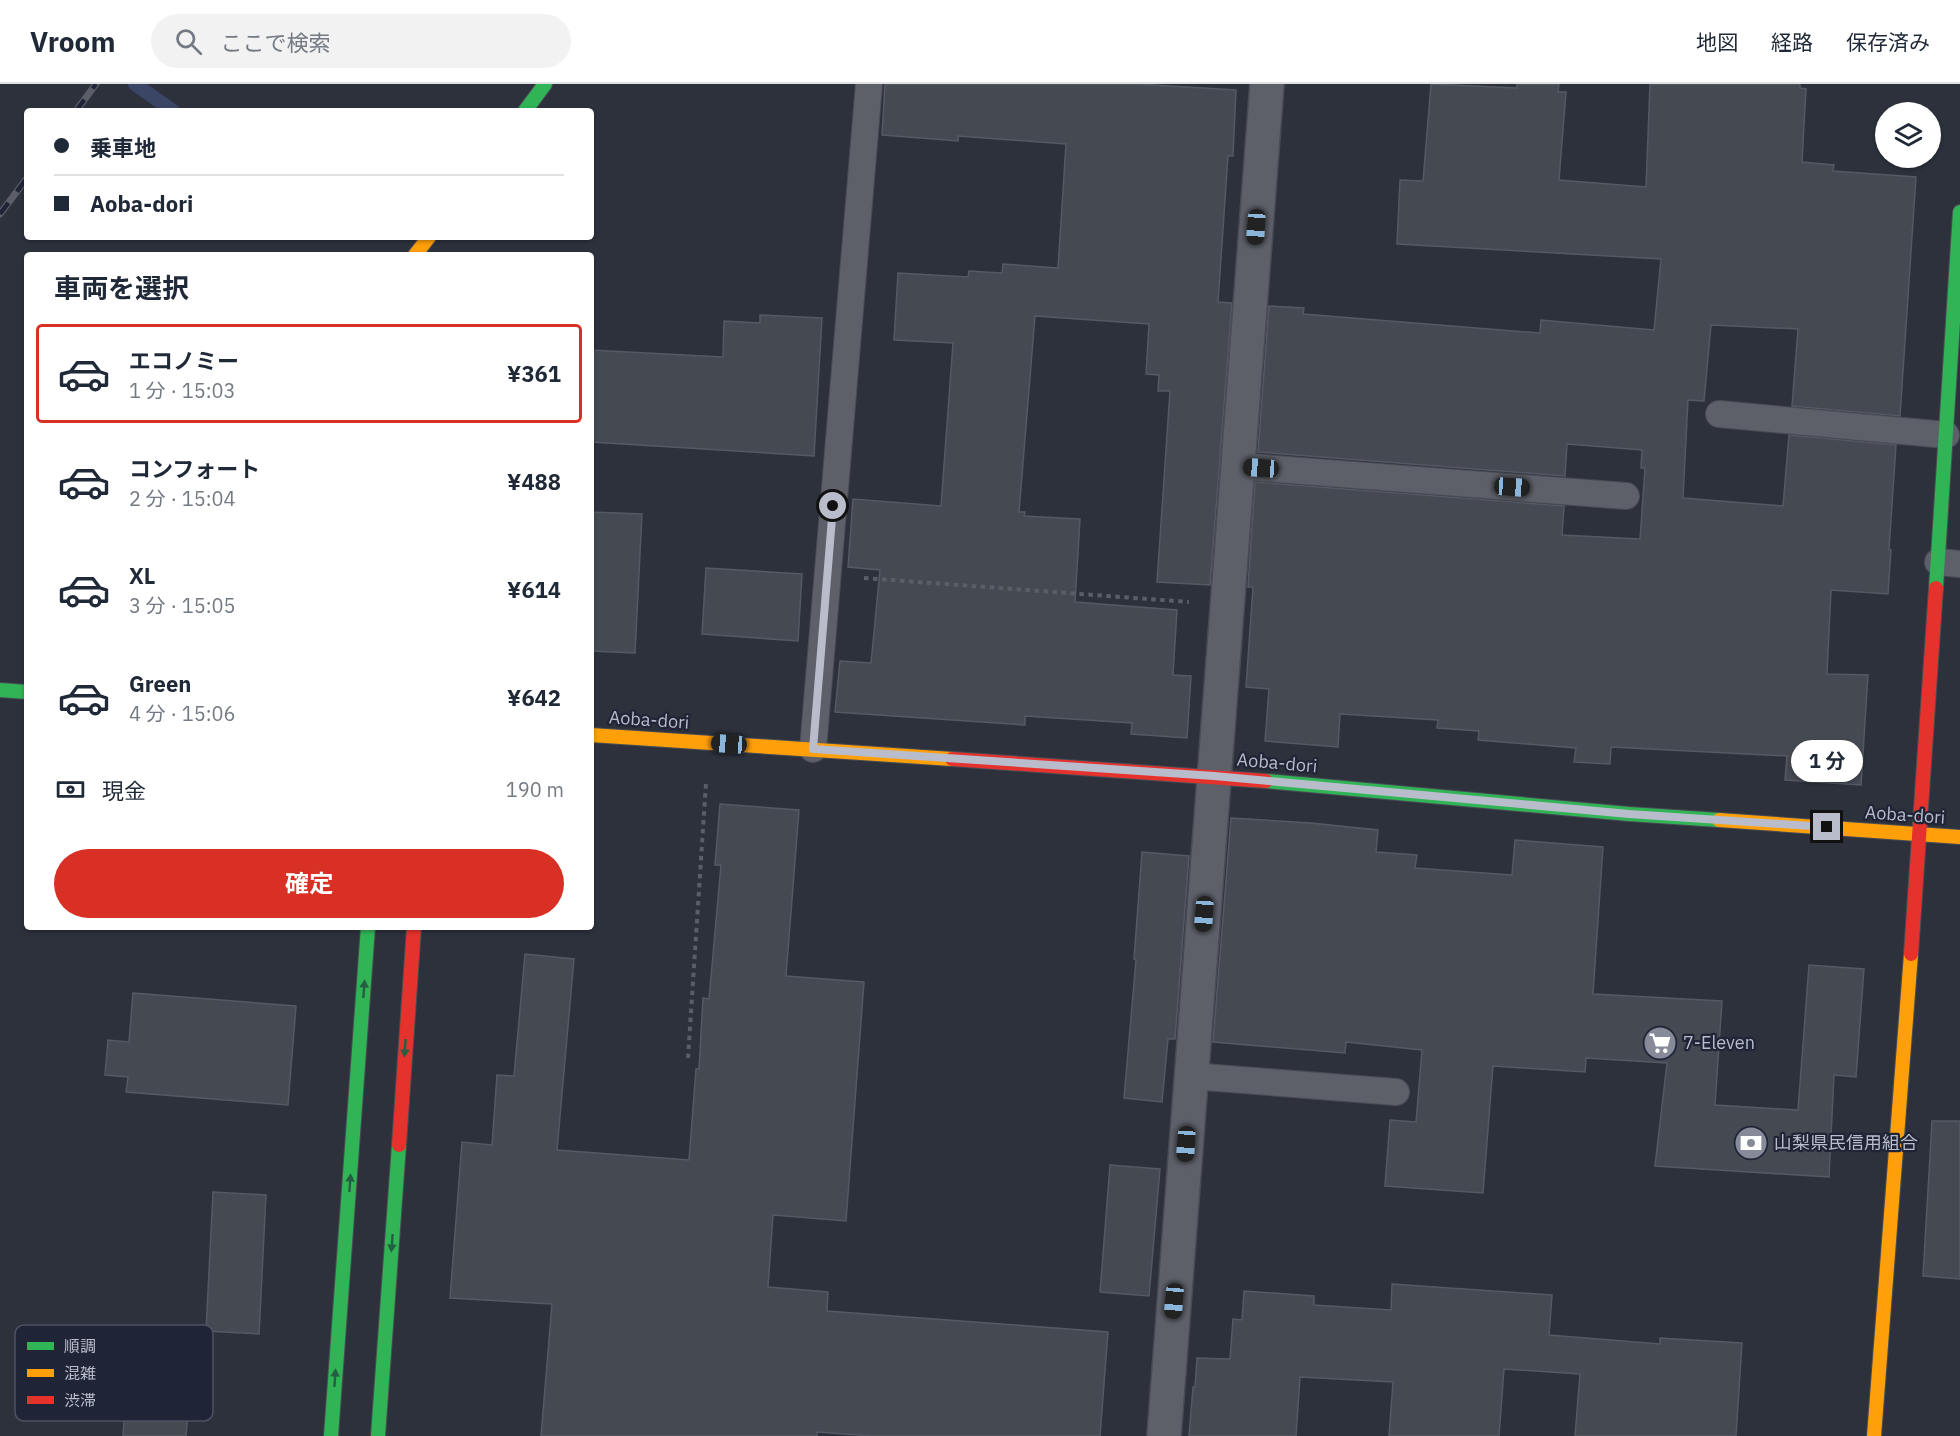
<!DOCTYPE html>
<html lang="ja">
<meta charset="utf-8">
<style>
body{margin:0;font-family:"IBM Plex Sans","Noto Sans JP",sans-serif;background:#f2f2f3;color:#1f2937;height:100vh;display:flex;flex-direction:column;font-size:22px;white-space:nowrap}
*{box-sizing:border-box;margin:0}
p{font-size:20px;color:#747a83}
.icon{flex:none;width:33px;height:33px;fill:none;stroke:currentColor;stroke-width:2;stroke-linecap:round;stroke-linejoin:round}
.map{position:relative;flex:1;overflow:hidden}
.side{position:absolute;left:24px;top:168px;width:570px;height:678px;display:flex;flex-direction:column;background:#fff;border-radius:6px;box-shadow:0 2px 4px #0004}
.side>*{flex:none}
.top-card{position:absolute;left:24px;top:24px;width:570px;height:132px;border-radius:6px;box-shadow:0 2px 4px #0004;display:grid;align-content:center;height:132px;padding:0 30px;background:#fff}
.tools{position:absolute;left:1875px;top:18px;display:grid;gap:12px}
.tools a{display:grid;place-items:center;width:66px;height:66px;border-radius:50%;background:#fff;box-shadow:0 2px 4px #0004;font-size:30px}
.end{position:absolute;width:27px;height:27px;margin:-14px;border:8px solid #b8bccb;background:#111;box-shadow:0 0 0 3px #111}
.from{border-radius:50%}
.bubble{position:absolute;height:42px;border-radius:21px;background:#fff;box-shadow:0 2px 4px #0004;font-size:20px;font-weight:700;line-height:42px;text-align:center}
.car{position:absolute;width:18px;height:36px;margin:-18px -9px;border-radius:8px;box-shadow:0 0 4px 2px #0007;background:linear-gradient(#222 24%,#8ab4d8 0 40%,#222 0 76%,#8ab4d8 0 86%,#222 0)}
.top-card b{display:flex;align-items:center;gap:21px;height:57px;font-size:22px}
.top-card b+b{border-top:2px solid #e0e1e3}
.top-card i{width:15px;height:15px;background:#1f2937}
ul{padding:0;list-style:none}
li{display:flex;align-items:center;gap:18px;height:99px;margin:0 12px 9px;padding:0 18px;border:3px solid transparent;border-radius:6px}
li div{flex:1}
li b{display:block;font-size:22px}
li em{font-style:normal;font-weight:700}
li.selected{border-color:#d93025}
li>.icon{width:54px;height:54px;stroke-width:1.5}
h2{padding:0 30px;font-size:27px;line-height:72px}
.pay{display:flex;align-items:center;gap:15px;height:66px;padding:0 30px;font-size:22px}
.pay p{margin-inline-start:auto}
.action{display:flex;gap:12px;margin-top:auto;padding:12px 30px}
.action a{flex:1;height:69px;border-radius:36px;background:#d93025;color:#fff;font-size:24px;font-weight:700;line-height:69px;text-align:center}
header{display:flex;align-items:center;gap:36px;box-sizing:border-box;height:84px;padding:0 30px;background:#fff;border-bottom:2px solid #e0e1e3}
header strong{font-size:28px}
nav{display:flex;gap:33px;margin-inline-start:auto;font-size:21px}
.search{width:420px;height:54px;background:#f2f2f3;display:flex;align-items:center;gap:15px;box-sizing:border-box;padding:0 21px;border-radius:33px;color:#747a83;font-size:22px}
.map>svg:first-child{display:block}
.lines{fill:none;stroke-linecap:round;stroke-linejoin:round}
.stream{stroke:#3b4666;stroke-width:14}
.building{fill:#454952;stroke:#555963;stroke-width:1.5}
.lane-casing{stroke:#494c54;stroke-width:28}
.street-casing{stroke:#494c54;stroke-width:36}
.fast-casing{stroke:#494c54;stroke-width:16}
.slow-casing{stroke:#494c54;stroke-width:16}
.jam-casing{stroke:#494c54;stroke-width:16}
.path{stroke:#5a5e66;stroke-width:4;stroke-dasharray:4.5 4.5;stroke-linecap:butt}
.lane{stroke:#5d6069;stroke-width:26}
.street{stroke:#5d6069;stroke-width:33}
.fast{stroke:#30b455;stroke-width:14}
.slow{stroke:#ff9f0a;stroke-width:14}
.jam{stroke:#e5322d;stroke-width:14}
.rail-casing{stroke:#5b5e67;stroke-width:7}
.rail{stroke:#1f2537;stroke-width:4.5;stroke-dasharray:14;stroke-linecap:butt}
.oneway{fill:#265e43}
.route{stroke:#b8bccb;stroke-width:8}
.labels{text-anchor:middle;stroke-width:4.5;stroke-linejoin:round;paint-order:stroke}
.street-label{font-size:18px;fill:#b8bccb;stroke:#1f2537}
.poi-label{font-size:18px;fill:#b8bccb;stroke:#1f2537;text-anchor:start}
.key{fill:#1f2537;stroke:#4d5263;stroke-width:1.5}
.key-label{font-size:16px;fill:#b8bccb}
</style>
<header>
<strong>Vroom</strong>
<div class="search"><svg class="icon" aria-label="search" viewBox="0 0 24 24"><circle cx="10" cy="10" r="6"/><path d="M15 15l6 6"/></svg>ここで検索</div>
<nav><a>地図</a><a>経路</a><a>保存済み</a></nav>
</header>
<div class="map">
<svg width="1960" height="1352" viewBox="0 0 1960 1352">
<rect width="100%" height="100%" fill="#2c313c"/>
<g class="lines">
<polyline class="stream" points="135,0 173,27"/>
</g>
<g class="building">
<polygon points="885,0 1137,0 1236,6 1233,72 1228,72 1218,218 1232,219 1210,501 1157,498 1170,307 1158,307 1159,291 1146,290 1149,240 1035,232 1019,428 1025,428 1024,432 1080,435 1075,518 1177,526 1173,591 1191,592 1187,654 1131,650 1132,639 1025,632 1025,641 835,628 840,577 871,579 880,486 848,483 853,415 941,422 953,259 894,256 898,189 968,193 969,187 1002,189 1003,180 1058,184 1066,60 958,52 958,57 882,51"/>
<polygon points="1431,0 1517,4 1517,0 1559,0 1558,8 1566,8 1559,96 1646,103 1650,0 1800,0 1800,4 1806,5 1802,78 1834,81 1833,87 1916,93 1900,332 1792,322 1798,245 1711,241 1704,317 1688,316 1683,414 1783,422 1789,351 1896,361 1889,465 1891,466 1888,510 1831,506 1827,590 1868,591 1861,701 1785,696 1787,672 1611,663 1610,680 1574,678 1576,664 1478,656 1479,647 1437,644 1438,636 1340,630 1338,663 1265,657 1269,605 1246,603 1253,503 1248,503 1255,398 1564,422 1562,451 1640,455 1645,384 1641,384 1642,366 1567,360 1565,392 1258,368 1269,222 1304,224 1303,230 1540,249 1541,236 1654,246 1661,175 1397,160 1400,96 1423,97"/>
<polygon points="760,231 822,234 814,372 591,358 591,266 723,273 724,237 760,239"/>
<polygon points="591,428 642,430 635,569 591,567"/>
<polygon points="706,484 802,490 798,557 702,550"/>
<polygon points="720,720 799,726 786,892 864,898 846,1137 773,1131 768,1203 828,1208 827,1227 1108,1248 1100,1352 872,1352 817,1348 817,1352 541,1352 552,1220 450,1214 462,1058 492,1061 497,991 514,992 525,870 574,875 557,1066 689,1076 696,985 699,985 703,914 709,915 721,781 715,781"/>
<polygon points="1231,734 1311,739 1378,746 1376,768 1417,771 1415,784 1512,791 1515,756 1603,763 1593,910 1722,917 1715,1021 1798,1026 1809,881 1864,885 1856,993 1834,991 1829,1093 1655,1082 1667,979 1586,974 1585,988 1493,982 1483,1109 1385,1102 1390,1036 1416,1038 1422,966 1346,958 1345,969 1213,958"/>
<polygon points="1142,768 1189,772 1175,955 1168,955 1162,1018 1124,1014 1136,876 1134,875"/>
<polygon points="133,909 296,922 288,1021 126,1008 128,993 105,991 108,956 129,958"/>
<polygon points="1932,1037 1960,1037 1960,1195 1923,1192"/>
<polygon points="1110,1081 1160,1085 1149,1212 1100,1208"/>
<polygon points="213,1108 266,1111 259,1250 206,1247"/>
<polygon points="1392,1200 1552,1211 1549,1251 1660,1260 1660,1254 1742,1259 1736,1352 1575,1352 1580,1290 1504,1285 1499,1352 1389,1352 1393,1298 1300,1293 1296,1352 1189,1352 1193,1303 1195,1303 1197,1274 1230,1275 1233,1235 1242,1236 1244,1207 1314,1212 1314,1221 1391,1226"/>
<polygon points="116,1249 194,1255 186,1352 123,1352 127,1293 113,1292"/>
</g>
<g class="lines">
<g class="lane-casing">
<g id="lane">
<polyline points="1719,330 1946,351"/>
<polyline points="1238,382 1626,412"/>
<polyline points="1938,478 1960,480"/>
<polyline points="813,665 869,0"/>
<polyline points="1191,992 1396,1008"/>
</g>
</g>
<g class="street-casing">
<polyline id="street" points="1164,1352 1267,0"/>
</g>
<g class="fast-casing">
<g id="fast">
<polyline points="525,27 545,0"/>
<polyline points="1936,504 1960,128"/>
<polyline points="0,606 27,608"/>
<polyline points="1266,697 1629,730 1719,736"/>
<polyline points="331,1352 368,843"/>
<polyline points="378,1352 399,1061"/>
</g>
</g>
<g class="slow-casing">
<g id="slow">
<polyline points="415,171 429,153"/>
<polyline points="591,651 952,675"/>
<polyline points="1719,736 1960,753"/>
<polyline points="1874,1352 1911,870"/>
</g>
</g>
<g class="jam-casing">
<g id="jam">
<polyline points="952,675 1266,697"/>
<polyline points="1911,870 1936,504"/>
<polyline points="399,1061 414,843"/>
</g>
</g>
<g class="path">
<polyline points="864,494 1189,518"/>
<polyline points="688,974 706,699"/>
</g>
<use href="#lane" class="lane"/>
<use href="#street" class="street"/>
<use href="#fast" class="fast"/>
<use href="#slow" class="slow"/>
<use href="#jam" class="jam"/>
<g class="rail-casing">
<g id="rail">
<polyline points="76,27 96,0"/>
<polyline points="0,130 27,94"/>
</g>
</g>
<use href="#rail" class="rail"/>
</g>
<defs><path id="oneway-solid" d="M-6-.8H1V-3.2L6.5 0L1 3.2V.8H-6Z" transform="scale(1.5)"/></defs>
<g class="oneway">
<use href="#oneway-solid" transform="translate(364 905) rotate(-86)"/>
<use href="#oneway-solid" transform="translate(405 964) rotate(94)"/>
<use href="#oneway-solid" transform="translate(350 1099) rotate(-86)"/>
<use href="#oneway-solid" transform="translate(392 1159) rotate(94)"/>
<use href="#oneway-solid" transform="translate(335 1294) rotate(-86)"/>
</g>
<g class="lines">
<polyline class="route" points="833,422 813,665 1214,692 1629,730 1827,743"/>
</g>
<defs>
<g id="supermarket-disc" transform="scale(1.725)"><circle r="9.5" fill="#878b99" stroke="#1f2537"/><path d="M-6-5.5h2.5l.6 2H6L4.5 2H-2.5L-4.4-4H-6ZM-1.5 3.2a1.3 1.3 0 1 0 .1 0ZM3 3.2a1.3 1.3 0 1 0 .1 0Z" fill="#fff"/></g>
<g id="bank-disc" transform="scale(1.725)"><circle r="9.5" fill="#878b99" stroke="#1f2537"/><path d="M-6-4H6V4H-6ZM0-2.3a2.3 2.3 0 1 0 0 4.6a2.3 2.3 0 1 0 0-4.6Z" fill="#fff"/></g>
</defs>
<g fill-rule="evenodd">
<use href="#supermarket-disc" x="1660" y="959"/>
<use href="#bank-disc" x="1751" y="1059"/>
</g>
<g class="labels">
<g class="street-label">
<text transform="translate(649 636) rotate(4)" y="6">Aoba-dori</text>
<text transform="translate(1277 679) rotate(5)" y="6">Aoba-dori</text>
<text transform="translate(1905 731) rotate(4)" y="6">Aoba-dori</text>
</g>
<g class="poi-label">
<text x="1683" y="965">7-Eleven</text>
<text x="1774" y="1065">山梨県民信用組合</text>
</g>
</g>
<rect x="15" y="1241" width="198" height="96" rx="9" class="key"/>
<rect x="27" y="1258" width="27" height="8" fill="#30b455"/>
<rect x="27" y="1285" width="27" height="8" fill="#ff9f0a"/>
<rect x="27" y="1312" width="27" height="8" fill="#e5322d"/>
<g class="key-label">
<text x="64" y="1268">順調</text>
<text x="64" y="1295">混雑</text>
<text x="64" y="1322">渋滞</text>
</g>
</svg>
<div class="tools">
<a><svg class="icon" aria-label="layers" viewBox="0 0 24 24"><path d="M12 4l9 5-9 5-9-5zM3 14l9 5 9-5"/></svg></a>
</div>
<i class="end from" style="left:833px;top:422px"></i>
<i class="end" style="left:1827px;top:743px"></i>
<div class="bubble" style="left:1791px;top:656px;width:72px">1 分</div>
<i class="car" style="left:1256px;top:143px;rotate:184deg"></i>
<i class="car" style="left:1261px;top:384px;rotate:274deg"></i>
<i class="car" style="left:1512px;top:403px;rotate:94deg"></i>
<i class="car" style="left:729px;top:660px;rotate:274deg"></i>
<i class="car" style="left:1204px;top:830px;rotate:184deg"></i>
<i class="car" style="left:1186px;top:1060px;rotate:184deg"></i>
<i class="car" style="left:1174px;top:1217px;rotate:185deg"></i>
<div class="top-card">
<b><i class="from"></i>乗車地</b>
<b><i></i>Aoba-dori</b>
</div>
<section class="side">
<h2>車両を選択</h2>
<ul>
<li class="selected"><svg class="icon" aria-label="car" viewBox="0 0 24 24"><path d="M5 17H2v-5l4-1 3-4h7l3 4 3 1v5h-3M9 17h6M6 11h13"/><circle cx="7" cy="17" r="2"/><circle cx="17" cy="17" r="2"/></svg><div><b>エコノミー</b><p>1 分 · 15:03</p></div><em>¥361</em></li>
<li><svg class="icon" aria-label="car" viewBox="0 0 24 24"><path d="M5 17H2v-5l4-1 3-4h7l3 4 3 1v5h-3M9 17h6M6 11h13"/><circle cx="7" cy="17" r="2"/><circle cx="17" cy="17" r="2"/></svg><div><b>コンフォート</b><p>2 分 · 15:04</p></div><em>¥488</em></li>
<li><svg class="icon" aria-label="car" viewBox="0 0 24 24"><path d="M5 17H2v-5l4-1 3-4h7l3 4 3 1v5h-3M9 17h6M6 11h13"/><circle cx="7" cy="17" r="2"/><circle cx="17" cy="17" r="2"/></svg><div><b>XL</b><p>3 分 · 15:05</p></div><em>¥614</em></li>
<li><svg class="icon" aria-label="car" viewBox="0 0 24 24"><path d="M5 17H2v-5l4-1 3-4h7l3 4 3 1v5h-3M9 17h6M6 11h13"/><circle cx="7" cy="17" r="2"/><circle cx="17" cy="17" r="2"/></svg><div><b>Green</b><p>4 分 · 15:06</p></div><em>¥642</em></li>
</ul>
<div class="pay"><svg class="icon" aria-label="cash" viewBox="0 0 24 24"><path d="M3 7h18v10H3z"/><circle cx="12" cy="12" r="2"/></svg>現金<p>190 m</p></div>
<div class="action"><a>確定</a></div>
</section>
</div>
